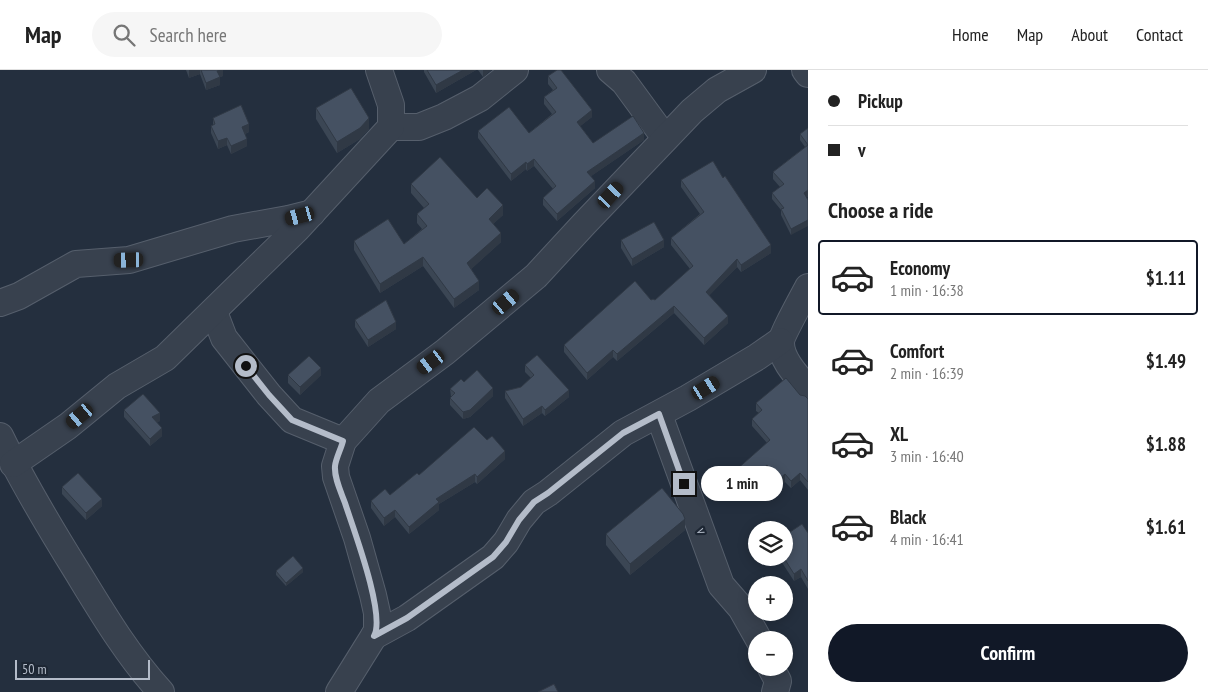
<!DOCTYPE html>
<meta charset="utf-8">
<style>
body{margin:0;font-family:"PT Sans Narrow",sans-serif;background:#f6f6f6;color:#222;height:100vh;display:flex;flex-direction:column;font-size:19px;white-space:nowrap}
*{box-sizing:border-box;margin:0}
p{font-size:16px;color:#767676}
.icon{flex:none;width:28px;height:28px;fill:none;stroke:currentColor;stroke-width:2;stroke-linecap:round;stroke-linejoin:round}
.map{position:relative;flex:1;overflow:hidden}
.drawer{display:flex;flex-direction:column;background:#fff;width:400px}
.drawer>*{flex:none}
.hud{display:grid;align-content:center;height:110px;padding:0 20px;background:#fff}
.fabs{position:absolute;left:748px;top:451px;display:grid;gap:10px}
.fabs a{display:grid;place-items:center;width:45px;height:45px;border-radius:50%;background:#fff;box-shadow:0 2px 12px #0003;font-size:25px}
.scale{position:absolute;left:15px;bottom:12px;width:135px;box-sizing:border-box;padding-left:5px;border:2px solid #b4bcc9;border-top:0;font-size:14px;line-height:18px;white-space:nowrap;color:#b4bcc9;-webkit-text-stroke:4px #1d2633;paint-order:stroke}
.end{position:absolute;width:22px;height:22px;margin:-11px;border:6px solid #b4bcc9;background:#111;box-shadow:0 0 0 2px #111}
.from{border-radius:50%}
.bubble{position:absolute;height:35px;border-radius:18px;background:#fff;box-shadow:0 2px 12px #0003;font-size:16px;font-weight:700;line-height:35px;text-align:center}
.car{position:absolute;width:15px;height:30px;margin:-15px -8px;border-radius:6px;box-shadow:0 0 4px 1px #0007;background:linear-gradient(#222 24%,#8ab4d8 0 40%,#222 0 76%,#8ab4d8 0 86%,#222 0)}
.hud b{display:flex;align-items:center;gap:18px;height:48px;font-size:19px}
.hud b+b{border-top:1px solid #e0e0e0}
.hud i{width:12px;height:12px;background:#222}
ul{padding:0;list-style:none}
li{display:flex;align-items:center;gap:15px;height:75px;margin:0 10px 8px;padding:0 10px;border:2px solid transparent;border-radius:5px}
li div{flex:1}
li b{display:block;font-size:19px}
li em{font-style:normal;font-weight:700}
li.on{border-color:#111827}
li>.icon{width:45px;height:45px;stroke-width:1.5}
h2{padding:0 20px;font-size:22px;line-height:60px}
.primary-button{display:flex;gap:10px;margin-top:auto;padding:10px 20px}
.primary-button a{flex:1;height:58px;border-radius:30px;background:#111827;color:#fff;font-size:20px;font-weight:700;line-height:58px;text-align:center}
header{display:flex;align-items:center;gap:30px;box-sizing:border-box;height:70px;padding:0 25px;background:#fff;border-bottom:1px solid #e0e0e0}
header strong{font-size:24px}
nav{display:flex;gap:28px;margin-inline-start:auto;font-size:18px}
.search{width:350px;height:45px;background:#f6f6f6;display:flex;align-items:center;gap:12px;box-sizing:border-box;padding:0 18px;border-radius:28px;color:#767676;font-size:19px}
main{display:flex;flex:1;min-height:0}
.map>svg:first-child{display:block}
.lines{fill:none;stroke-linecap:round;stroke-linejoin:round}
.minor-casing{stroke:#565f6c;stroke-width:28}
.minor{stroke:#38414e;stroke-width:26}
.wall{fill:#3b4654}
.shaded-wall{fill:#303945}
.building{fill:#455162;stroke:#303945}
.route{stroke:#b4bcc9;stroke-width:6}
.labels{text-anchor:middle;stroke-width:4.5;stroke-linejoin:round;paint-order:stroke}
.street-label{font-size:14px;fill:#b4bcc9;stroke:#1d2633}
</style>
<header>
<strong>Map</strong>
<div class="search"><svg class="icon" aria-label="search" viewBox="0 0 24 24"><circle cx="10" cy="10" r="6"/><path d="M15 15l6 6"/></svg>Search here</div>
<nav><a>Home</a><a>Map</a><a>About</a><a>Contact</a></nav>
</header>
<main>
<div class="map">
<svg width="808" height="622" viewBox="0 0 808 622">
<rect width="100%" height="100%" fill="#242f3e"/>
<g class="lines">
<g class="minor-casing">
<g id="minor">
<polyline points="610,0 624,12 665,68"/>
<polyline points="805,0 808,4"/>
<polyline points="391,57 419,57 444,47 480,28 515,0"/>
<path d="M 808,217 C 804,225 781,266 781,273 C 781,290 798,307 808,319"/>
<polyline points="0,233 19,226 76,194 129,190 233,159 288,149 312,143"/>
<polyline points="214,242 224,268 269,325 292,350 343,371"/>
<polyline points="659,345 721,515 741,538 759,570"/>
<path d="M 0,366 C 23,413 50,458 78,503 C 103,544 128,586 161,622"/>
<polyline points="13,394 68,356 117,316 165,288 297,159 391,57 391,35 379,0"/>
<polyline points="374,566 407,548 493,487 506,472 519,450 534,432 548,423 623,363 688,328 757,287 780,271"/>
<polyline points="771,598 778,611 775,622"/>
<polyline points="339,622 377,561 377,543 373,525 357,468 336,407 335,396 343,371 379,331 445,282 536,206 584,154 692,41 717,20 753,0"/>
</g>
</g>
<use href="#minor" class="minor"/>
</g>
<g class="wall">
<polygon points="186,0 223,0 223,6 220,7 220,15 206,20 200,4 189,8"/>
<polygon points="424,0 476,0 436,23 424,2"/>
<polygon points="478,0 491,0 483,7"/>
<polygon points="548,6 592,47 580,56 593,73 644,70 591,106 595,118 557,151 543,135 543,128 553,119 534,96 527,101 526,99 511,111 478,68 478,61 529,63 552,44 544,34 544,27 553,20 548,14"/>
<polygon points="316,38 369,59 360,69 337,83 316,49"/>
<polygon points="213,48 249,62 245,64 247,76 231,84 227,75 218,79 211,63 211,56 213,55"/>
<polygon points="808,58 808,126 807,127 791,165 781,145 781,140 772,129 772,123 780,117 773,109 773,102 805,77 800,70 800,64"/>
<polygon points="723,108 771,183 741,202 737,197 709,225 728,253 704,275 674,243 617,291 613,287 587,310 564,282 564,275 651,230 655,230 690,199 671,175 671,168 700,144 681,117 681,110"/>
<polygon points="411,114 477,128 503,145 493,154 501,172 471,199 479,220 454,238 423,196 380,223 354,180 354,171 404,174 422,159 417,153 417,144 424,138 411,123"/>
<polygon points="621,170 664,177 632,196 621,178"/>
<polygon points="355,250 396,259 368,277 355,257"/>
<polygon points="525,295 569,327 545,346 542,343 523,356 505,328 505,321 521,317 531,308 525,302"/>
<polygon points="288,305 321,305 300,325 288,313"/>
<polygon points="464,312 493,326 470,347 463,349 450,335 450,328 451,327 450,319"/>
<polygon points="800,325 808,329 808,420 800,410 791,418 785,412 779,416 767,402 746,421 735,409 735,401 767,373 752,356 752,349 759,343 756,341 756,333"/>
<polygon points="124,340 160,351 157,352 162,366 150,376 124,347"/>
<polygon points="505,389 477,414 475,412 439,434 439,440 409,464 395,447 384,456 371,438 371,431 390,425 419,405"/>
<polygon points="62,417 102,436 86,450 62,424"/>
<polygon points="685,460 630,505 606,475 606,464"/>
<polygon points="808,463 808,519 801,507 794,511 779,488 784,488"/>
<polygon points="276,501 303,502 286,516 276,505"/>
</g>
<g class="shaded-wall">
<polygon points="189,0 200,0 200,4 189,8"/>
<polygon points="220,0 223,0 223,6 220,7 220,15 206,20 206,13 217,1"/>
<polygon points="463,0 476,0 436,23 436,15"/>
<polygon points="483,0 491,0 483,7"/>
<polygon points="592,40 592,47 577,59 577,52"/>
<polygon points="369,48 369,59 360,69 337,83 337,72"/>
<polygon points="249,54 249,62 242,65 242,57"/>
<polygon points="644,63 644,70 587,109 587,102"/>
<polygon points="227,68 227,75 218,79 218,71"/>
<polygon points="247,69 247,76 231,84 231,76"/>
<polygon points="534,89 534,96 527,101 527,94"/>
<polygon points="526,92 526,99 511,111 511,104"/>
<polygon points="595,111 595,118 557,151 557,144"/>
<polygon points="808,120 808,126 804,130 804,123"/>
<polygon points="503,135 503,145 489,158 489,149"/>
<polygon points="808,150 808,156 791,165 791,159"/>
<polygon points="501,163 501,172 467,203 467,193"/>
<polygon points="664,170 664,177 632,196 632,189"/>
<polygon points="771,175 771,183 741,202 741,195"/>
<polygon points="423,187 423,196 380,223 380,214"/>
<polygon points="737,189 737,197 706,229 706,222"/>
<polygon points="479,211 479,220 454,238 454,229"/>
<polygon points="674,236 674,243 617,291 617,284"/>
<polygon points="728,246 728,253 704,275 704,268"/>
<polygon points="396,252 396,259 368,277 368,270"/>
<polygon points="613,280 613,287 587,310 587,303"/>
<polygon points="321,298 321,305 300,325 300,317"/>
<polygon points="493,318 493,326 470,347 463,349 463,342"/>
<polygon points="569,320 569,327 545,346 545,340"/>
<polygon points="542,336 542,343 523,356 523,349"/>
<polygon points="160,343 160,351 152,355 152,347"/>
<polygon points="162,358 162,366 150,376 150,369"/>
<polygon points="505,381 505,389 477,414 477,407"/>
<polygon points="767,395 767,402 746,421 746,413"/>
<polygon points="800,403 800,410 791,418 791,411"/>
<polygon points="475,404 475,412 439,434 439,440 409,464 409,457 436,429"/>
<polygon points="785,404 785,412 779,416 779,409"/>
<polygon points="102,429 102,436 86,450 86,443"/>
<polygon points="395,440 395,447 384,456 384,448"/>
<polygon points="685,449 685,460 630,505 630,494"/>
<polygon points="303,498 303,502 286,516 286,513"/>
<polygon points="801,499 801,507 794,511 794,504"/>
</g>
<g class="building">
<polygon points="201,0 220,0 217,1 220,7 206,13"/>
<polygon points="427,0 463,0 436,15"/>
<polygon points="557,0 561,0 592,40 577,52 593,73 633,46 644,63 587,102 595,111 557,144 543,128 556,116 534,89 527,94 526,92 511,104 478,61 509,37 529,63 556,42 544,27 557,18 548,6"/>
<polygon points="351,18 369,48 360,58 337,72 316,38"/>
<polygon points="241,35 249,54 242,57 247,69 231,76 227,68 218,71 211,56 215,54 213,48"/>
<polygon points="808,58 808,75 800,64"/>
<polygon points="808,75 808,120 804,123 808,130 808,150 791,159 781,139 784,138 772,123 784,114 773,102"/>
<polygon points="440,87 477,128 487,118 503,135 489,149 501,163 467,193 479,211 454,229 423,187 380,214 354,171 388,149 404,174 427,156 417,144 429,134 411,114"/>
<polygon points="713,91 723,108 725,106 771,175 741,195 737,189 706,222 728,246 704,268 674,236 617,284 613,280 587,303 564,275 635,211 651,230 653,229 655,230 693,196 671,168 704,142 681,110"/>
<polygon points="654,152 664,170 632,189 621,170"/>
<polygon points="386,230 396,252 368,270 355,250"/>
<polygon points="537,285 569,320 545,340 542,336 523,349 505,321 521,317 534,305 525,295"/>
<polygon points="309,286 321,298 300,317 288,305"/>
<polygon points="477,300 493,318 470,340 463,342 450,328 455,323 450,319 461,309 464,312"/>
<polygon points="786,308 800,325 805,326 808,329 808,412 800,403 791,411 785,404 779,409 767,395 746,413 735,401 770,370 752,349 762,340 756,333"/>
<polygon points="143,324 160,343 152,347 162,358 150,369 124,340"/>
<polygon points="474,357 487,370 492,366 505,381 477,407 475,404 436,429 439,432 409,457 395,440 384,448 371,431 385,419 390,425 417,403 419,405"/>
<polygon points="78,403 102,429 86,443 62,417"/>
<polygon points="662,418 683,444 685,449 630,494 606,464"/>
<polygon points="802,454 808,463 808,511 801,499 794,504 784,488 784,466"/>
<polygon points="293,486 303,498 286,513 276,501"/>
<polygon points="554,614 558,622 538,622"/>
</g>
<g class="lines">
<path class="route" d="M 246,296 L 269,325 L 292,350 L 343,371 C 341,379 336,388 335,396 C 334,408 341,422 345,433 C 353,458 386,545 374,566 L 407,548 L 493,487 L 506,472 L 519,450 L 534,432 L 548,423 L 623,363 L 659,344 L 684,414"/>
</g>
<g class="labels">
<g class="street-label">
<text transform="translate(702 461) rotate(69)" y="5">v</text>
</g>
</g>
</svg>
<div class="fabs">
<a><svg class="icon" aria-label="layers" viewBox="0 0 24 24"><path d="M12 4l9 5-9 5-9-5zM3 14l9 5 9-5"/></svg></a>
<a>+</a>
<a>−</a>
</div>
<div class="scale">50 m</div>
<i class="end from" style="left:246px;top:296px"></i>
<i class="end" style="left:684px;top:414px"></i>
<div class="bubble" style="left:701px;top:396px;width:82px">1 min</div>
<i class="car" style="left:611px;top:125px;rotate:43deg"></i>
<i class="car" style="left:300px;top:146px;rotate:255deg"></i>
<i class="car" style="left:129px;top:190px;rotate:269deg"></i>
<i class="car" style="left:506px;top:232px;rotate:50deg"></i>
<i class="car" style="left:431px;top:292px;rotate:234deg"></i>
<i class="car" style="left:706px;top:318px;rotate:59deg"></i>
<i class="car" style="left:80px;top:346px;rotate:230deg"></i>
</div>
<section class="drawer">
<div class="hud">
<b><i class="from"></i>Pickup</b>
<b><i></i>v</b>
</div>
<h2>Choose a ride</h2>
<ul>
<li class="on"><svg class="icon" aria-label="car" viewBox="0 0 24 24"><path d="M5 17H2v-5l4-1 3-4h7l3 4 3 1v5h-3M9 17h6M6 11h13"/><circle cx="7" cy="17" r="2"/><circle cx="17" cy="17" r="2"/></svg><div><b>Economy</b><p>1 min · 16:38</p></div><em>$1.11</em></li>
<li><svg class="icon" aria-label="car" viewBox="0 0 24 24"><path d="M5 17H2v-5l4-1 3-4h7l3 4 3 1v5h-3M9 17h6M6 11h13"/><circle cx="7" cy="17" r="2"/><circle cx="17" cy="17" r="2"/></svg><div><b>Comfort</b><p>2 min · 16:39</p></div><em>$1.49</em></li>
<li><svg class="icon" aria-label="car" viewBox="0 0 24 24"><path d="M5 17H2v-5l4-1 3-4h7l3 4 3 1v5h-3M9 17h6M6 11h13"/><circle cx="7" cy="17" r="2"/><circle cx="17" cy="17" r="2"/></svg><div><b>XL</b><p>3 min · 16:40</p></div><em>$1.88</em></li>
<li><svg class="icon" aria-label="car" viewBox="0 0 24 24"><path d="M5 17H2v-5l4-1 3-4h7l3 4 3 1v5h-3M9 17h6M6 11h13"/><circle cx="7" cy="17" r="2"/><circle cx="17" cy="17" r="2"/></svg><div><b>Black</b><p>4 min · 16:41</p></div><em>$1.61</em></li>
</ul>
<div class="primary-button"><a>Confirm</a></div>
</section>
</main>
